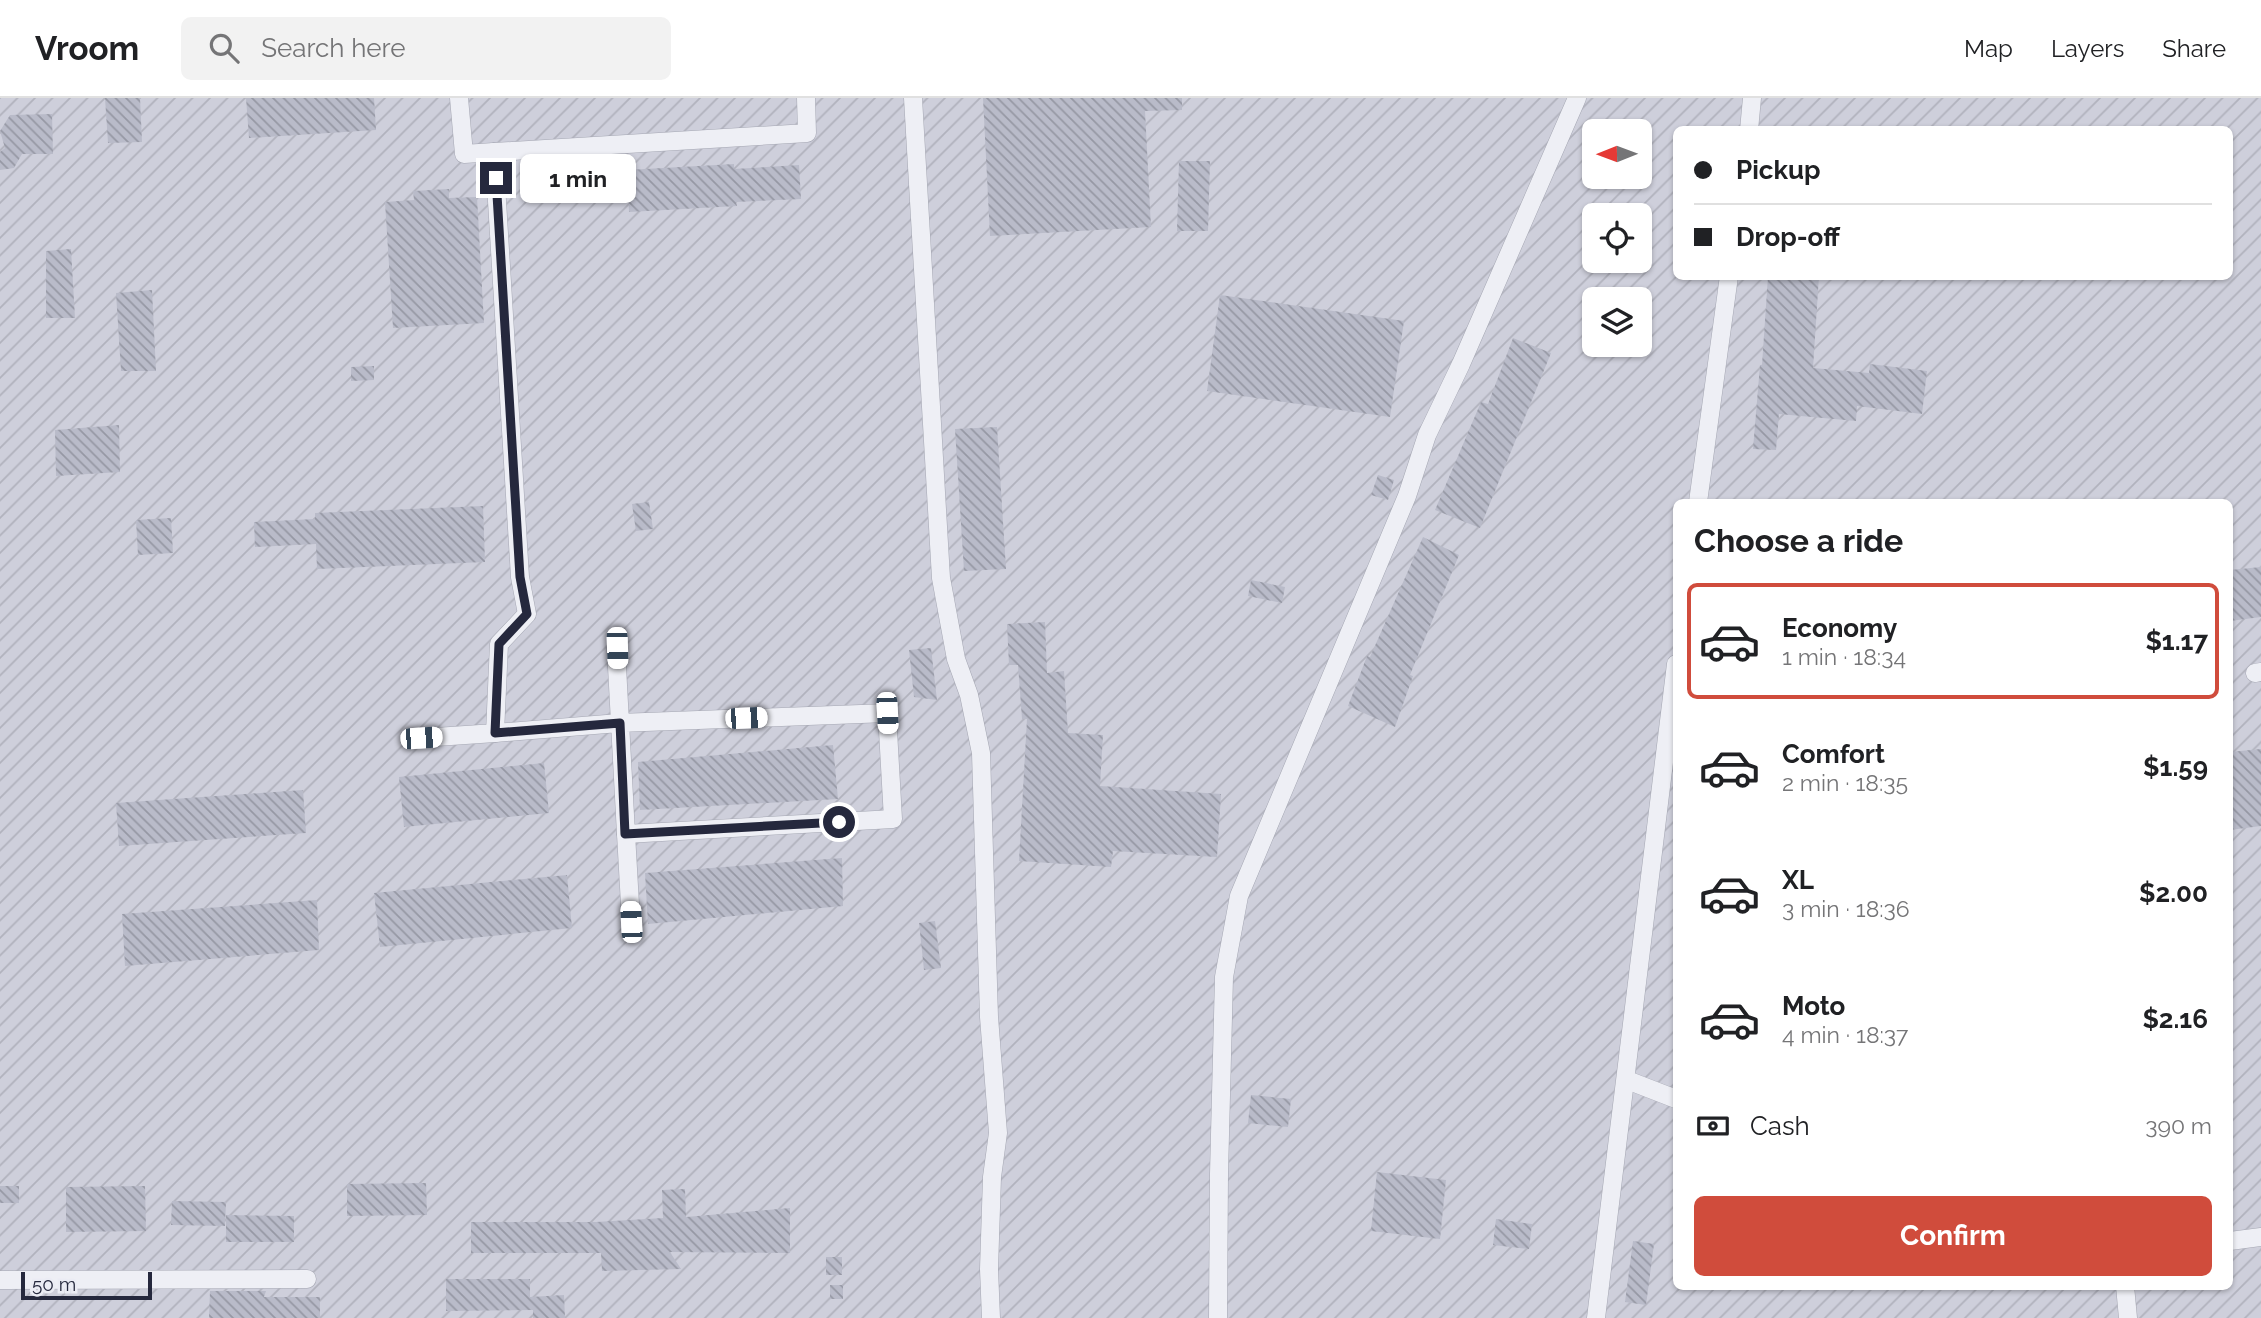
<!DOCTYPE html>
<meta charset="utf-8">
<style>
body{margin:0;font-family:Raleway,sans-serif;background:#f2f2f2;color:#202124;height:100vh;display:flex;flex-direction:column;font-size:26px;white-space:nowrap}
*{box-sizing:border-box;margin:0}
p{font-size:23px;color:#757577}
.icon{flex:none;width:38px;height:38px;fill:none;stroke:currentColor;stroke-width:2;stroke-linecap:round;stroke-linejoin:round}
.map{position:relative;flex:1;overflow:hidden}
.panel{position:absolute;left:1673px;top:401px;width:560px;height:791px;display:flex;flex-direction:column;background:#fff;border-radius:10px;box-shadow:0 2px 5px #0004}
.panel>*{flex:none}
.top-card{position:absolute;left:1673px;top:28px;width:560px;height:154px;border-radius:10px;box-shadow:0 2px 5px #0004;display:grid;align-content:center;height:154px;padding:0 21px;background:#fff}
.needle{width:46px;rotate:269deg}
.buttons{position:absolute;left:1582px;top:21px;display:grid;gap:14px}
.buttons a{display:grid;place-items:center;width:70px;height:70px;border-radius:10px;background:#fff;box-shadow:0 2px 5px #0004;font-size:35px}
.scale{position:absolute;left:21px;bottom:18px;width:131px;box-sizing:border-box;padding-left:7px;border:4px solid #25283d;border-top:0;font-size:19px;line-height:24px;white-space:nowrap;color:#25283d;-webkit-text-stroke:5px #ebecf4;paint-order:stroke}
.end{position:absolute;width:32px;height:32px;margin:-16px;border:9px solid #25283d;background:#fff;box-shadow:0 0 0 4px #fff}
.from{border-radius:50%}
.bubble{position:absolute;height:49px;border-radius:10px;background:#fff;box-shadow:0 2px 5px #0004;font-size:23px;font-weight:700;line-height:49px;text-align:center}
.car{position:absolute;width:21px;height:42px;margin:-21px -10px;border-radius:9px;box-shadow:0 0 5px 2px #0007;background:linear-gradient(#fff 24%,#345 0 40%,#fff 0 76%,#345 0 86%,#fff 0)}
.top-card b{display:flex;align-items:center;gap:24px;height:66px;font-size:26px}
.top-card b+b{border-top:2px solid #e0e0e0}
.top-card i{width:18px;height:18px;background:#202124}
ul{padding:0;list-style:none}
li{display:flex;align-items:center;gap:21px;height:116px;margin:0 14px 10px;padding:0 7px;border:4px solid transparent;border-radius:10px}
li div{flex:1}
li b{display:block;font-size:26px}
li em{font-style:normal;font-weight:700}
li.on{border-color:#d04c3c}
li>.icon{width:63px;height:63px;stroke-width:1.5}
h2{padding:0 21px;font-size:32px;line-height:84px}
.pay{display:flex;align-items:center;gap:18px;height:77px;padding:0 21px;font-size:26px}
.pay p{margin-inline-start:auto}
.button{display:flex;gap:14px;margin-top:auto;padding:14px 21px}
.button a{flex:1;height:80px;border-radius:10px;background:#d04c3c;color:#fff;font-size:28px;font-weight:700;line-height:80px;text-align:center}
header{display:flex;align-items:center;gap:42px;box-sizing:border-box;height:98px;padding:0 35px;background:#fff;border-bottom:2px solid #e0e0e0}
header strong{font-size:33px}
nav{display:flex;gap:38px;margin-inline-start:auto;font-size:24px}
.search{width:490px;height:63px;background:#f2f2f2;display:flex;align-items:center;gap:18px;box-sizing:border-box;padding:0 24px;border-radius:10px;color:#757577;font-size:26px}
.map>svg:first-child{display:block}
.industrial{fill:url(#industrial-furrows);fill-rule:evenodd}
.building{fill:url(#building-back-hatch)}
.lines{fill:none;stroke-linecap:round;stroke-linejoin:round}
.minor-casing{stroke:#a5a7b3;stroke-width:19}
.minor{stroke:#eeeff5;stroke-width:18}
.route{stroke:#25283d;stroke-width:9}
</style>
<header>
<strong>Vroom</strong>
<div class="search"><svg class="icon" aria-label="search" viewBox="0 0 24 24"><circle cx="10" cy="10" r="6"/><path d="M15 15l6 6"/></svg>Search here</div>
<nav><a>Map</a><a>Layers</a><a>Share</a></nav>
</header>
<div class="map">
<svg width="2261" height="1220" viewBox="0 0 2261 1220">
<defs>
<pattern id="industrial-furrows" width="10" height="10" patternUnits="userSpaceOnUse" patternTransform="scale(1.75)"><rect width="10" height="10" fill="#cecfdb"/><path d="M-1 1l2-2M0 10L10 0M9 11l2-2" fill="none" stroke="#b1b2bd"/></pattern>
<pattern id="building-back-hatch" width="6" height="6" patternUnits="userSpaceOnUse" patternTransform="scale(1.75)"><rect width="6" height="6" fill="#b9bbc9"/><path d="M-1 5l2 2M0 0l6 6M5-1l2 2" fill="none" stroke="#9698a4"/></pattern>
</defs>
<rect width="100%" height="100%" fill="#dcdde6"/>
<path class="industrial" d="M 0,0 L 2261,0 L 2261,1220 L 0,1220 ZM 1676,32 L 2230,32 L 2230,178 L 1676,178 ZM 1594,33 L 1640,33 L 1640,79 L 1594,79 ZM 1594,117 L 1640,117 L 1640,163 L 1594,163 ZM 1594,201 L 1640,201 L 1640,247 L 1594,247 ZM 1676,404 L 2230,404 L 2230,1188 L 1676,1188 Z"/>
<g class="building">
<polygon points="105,0 140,0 142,44 108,45"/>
<polygon points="246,0 374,0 376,32 249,40"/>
<polygon points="983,0 1182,0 1182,12 1145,13 1151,129 990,138"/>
<polygon points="52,16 53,56 22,56 14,70 0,72 0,54 5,50 0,33 10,17"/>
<polygon points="1179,63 1210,63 1208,133 1177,133"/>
<polygon points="734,66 734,71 799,67 801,101 736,104 737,108 629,114 627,72"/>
<polygon points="449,91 449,100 477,99 484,225 393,230 385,104 414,102 413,93"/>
<polygon points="71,151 75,220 46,220 46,153"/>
<polygon points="1768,178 1819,178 1813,270 1869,275 1870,266 1927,273 1922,316 1857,308 1856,323 1779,316 1776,352 1753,351 1760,267 1762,267"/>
<polygon points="152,192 156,273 121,273 116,195"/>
<polygon points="1220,197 1404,223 1390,319 1207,293"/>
<polygon points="1513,240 1551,255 1480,430 1435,412 1481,304 1488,306"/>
<polygon points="374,268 374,282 351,283 351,269"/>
<polygon points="119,327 120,374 56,378 55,332"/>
<polygon points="997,329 1006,471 964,473 955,331"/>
<polygon points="1378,377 1394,382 1388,402 1371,397"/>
<polygon points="649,404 653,431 636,433 632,406"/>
<polygon points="483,408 485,464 317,471 316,446 255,449 254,424 315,421 315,415"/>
<polygon points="171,420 173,455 138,457 136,422"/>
<polygon points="1423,439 1459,457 1410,577 1413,578 1395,629 1348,608 1367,558 1370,559"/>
<polygon points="2261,469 2261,519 2230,523 2230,472"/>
<polygon points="1251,482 1285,489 1282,505 1248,498"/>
<polygon points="1045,524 1047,575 1064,573 1068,635 1103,637 1100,688 1221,696 1217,759 1113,753 1111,769 1019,763 1027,621 1022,621 1018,567 1009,567 1007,526"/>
<polygon points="931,550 937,602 914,599 909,552"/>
<polygon points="833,647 838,701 640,712 638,664"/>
<polygon points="2261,651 2261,728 2230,732 2230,654"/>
<polygon points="544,665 549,715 404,729 399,679"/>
<polygon points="303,692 306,735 119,748 116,705"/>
<polygon points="842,760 843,808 648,826 645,775"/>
<polygon points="567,777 572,830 380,849 374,795"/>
<polygon points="317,802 319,852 125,868 122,816"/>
<polygon points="935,823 941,870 924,872 919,825"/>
<polygon points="1251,997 1291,1001 1288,1029 1248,1025"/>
<polygon points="1377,1074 1446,1082 1440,1141 1371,1133"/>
<polygon points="426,1085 427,1117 347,1118 347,1086"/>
<rect x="0" y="1088" width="19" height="17"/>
<polygon points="145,1088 146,1133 66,1134 66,1089"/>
<polygon points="685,1091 686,1119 790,1110 790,1155 670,1154 681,1171 602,1173 601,1155 471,1155 471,1124 596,1124 663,1120 662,1092"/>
<polygon points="172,1103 226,1104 225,1128 171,1127"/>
<polygon points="226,1117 294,1118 294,1144 226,1144"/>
<polygon points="1496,1121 1532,1126 1529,1151 1493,1147"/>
<polygon points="1633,1143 1654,1146 1646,1207 1625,1204"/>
<rect x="826" y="1159" width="16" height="18"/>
<polygon points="446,1181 530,1181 530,1199 564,1197 565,1220 533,1220 533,1212 446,1213"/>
<rect x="830" y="1187" width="13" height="14"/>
<polygon points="210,1193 266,1193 264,1199 320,1199 320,1220 209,1220"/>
</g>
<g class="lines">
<g class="minor-casing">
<g id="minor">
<polyline points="913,0 941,480 956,561 969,597 981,655 989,919 998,1035 992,1079 989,1171 991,1220"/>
<polyline points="1749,32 1752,0"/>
<polyline points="494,54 807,35 806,0"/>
<polyline points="1698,404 1729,178"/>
<polyline points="2255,575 2261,574"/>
<polyline points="495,635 619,625 887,615 893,721 626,736 616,550"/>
<polyline points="421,640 495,635 499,546 527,516 520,479 494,54 464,56 459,0"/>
<polyline points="626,736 631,824"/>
<polyline points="1627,982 1676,1001"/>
<polyline points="2230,1143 2261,1139"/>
<polyline points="0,1182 307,1181"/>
<polyline points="2125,1188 2128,1220"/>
<polyline points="1218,1220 1219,1076 1224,879 1239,798 1407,398 1427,337 1461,266 1577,0"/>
<polyline points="1596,1220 1676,566"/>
</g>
</g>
<use href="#minor" class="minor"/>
</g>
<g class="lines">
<polyline class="route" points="496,80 520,479 527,516 499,546 495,635 620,625 625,736 839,724"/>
</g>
</svg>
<div class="buttons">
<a><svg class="needle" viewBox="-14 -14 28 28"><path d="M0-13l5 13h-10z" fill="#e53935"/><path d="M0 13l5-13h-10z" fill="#757577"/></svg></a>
<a><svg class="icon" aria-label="locate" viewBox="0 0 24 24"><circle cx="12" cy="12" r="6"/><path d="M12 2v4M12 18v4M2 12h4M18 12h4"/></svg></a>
<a><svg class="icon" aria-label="layers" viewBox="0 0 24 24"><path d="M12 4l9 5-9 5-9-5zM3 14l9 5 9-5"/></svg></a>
</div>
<div class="scale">50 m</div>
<i class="end from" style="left:839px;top:724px"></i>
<i class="end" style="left:496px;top:80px"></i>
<div class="bubble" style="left:520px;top:56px;width:116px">1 min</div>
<i class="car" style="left:617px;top:550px;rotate:178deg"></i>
<i class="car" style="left:887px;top:615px;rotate:177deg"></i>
<i class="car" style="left:746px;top:620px;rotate:88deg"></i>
<i class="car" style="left:421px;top:640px;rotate:86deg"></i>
<i class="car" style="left:631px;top:824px;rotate:357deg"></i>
<div class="top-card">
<b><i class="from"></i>Pickup</b>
<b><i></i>Drop-off</b>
</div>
<section class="panel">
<h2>Choose a ride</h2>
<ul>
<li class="on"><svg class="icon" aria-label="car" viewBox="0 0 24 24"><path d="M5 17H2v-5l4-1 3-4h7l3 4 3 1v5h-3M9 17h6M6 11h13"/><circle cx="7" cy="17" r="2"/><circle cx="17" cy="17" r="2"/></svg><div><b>Economy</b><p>1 min · 18:34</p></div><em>$1.17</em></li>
<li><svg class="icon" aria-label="car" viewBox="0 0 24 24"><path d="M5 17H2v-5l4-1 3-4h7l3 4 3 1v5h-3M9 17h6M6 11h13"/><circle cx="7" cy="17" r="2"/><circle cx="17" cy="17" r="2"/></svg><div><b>Comfort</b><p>2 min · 18:35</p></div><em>$1.59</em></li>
<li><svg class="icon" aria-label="car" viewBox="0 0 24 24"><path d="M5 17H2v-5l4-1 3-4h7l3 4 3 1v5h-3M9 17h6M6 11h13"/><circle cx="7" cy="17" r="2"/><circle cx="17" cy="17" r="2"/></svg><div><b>XL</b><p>3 min · 18:36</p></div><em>$2.00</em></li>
<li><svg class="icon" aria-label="car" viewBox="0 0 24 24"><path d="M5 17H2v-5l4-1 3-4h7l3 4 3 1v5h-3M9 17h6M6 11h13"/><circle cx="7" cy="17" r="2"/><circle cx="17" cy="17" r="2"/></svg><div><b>Moto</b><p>4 min · 18:37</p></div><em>$2.16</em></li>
</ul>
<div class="pay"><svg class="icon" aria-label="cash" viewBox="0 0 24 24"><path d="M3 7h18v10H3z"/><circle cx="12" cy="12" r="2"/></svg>Cash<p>390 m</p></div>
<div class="button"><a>Confirm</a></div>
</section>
</div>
